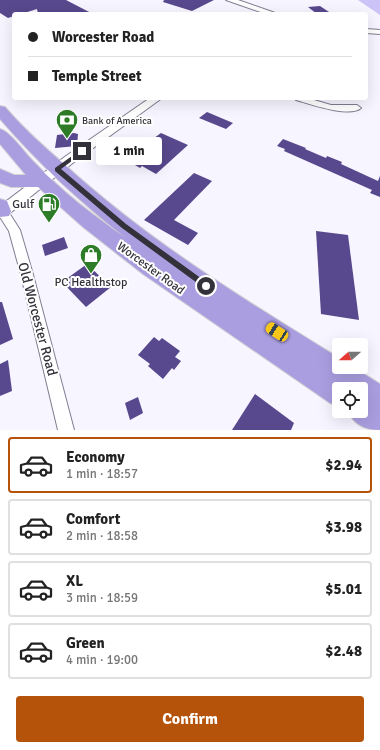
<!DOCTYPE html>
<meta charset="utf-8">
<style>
body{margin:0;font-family:Signika,sans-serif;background:#f2f2f2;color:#222;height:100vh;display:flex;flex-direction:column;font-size:15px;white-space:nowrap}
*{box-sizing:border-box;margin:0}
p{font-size:13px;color:#767676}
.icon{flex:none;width:22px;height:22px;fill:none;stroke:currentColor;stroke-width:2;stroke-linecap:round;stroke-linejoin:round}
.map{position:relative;height:430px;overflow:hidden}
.side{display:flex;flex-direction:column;background:#fff;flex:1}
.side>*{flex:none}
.top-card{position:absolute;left:12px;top:12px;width:356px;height:88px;border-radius:4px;box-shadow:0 4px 16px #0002;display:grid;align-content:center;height:88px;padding:0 16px;background:#fff}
.needle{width:26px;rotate:250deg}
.controls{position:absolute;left:332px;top:338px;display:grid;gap:8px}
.controls a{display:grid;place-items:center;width:36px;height:36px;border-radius:4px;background:#fff;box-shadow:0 4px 16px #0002;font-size:20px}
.end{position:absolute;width:18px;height:18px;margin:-9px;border:5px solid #33313a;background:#fff;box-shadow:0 0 0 2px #fff}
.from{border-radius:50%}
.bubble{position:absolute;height:28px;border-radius:4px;background:#fff;box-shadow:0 4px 16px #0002;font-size:13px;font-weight:800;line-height:28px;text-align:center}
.car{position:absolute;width:12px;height:24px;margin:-12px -6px;border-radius:5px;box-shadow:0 0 3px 1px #0007;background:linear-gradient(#f5c518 24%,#345 0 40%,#f5c518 0 76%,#345 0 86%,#f5c518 0)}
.top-card b{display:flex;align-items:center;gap:14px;height:38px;font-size:15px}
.top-card b+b{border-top:1px solid #e0e0e0}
.top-card i{width:10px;height:10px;background:#222}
ul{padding:7px 0 0;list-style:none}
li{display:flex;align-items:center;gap:12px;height:56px;margin:0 8px 6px;padding:0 8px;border:2px solid #e0e0e0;border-radius:4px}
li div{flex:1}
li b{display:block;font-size:15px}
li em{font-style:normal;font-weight:800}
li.current{border-color:#b45309}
li>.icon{width:36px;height:36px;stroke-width:1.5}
.action{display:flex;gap:8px;margin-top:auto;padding:8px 16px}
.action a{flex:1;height:46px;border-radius:4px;background:#b45309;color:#fff;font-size:16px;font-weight:800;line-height:46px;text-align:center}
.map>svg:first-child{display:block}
.green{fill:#ccc3f9}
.building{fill:#58488d}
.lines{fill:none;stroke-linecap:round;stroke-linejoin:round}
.minor-casing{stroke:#807d92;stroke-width:2}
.tertiary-casing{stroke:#807d92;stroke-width:2}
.trunk-casing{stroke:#d2d2d4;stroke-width:2}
.minor{fill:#fff;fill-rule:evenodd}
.tertiary{fill:#fff;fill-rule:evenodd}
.trunk{fill:#ab9ee0;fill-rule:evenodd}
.route{fill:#33313a}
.labels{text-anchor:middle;stroke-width:4;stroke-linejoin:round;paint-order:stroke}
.far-poi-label{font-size:10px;fill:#33313a;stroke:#fff;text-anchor:start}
.poi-label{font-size:12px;fill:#33313a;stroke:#fff;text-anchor:end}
.street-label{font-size:12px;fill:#33313a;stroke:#fff}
.near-street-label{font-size:14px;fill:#33313a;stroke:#fff}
</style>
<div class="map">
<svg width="380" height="430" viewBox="0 0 380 430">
<rect width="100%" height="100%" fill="#f7f5ff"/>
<polygon class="green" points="358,0 380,0 380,15"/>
<g class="building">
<polygon points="0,0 66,0 93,14 38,14 37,9 21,14 14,14 14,16 8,18 0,13"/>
<polygon points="164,0 214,0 192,11 163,2"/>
<polygon points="320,6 332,14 317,14 308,7"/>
<polygon points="207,112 233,123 226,129 199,118"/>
<polygon points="74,133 78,134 77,146 55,148 57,135"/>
<polygon points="161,133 188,145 156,174 142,166 140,168 125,159"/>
<polygon points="283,139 306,148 305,149 326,158 327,156 342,162 341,164 378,181 380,176 380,197 370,193 372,190 284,151 285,149 277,146"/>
<polygon points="194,173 212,181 174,220 198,233 188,245 144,220"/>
<polygon points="316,231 348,235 359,320 321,314"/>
<polygon points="64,237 68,248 45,256 42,245"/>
<polygon points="87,264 111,287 86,307 62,282"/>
<polygon points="0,302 2,302 13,339 0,345"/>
<polygon points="154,337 159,341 162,338 180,351 175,357 181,361 174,370 172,368 163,379 148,366 150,364 138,355"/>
<polygon points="8,360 12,391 0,396 0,364"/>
<polygon points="255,394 294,423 291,430 232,430"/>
<polygon points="138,397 143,413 130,420 125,403"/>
</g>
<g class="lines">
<g class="minor-casing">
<g id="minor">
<path d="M 295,98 L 307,98 L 331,105 L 357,105 L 361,108 C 350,118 310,104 296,100 Z"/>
<polygon points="2,207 6,208 20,230 32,271 74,430 58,430 20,271 9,231 0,217 0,208"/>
</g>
</g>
<g class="tertiary-casing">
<g id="tertiary">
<polygon points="226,0 238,0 278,14 266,14"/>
<polygon points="366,29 380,30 380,34 366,33"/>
<polygon points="150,98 162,98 74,162 5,217 0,218 0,206 66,156"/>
</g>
</g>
<g class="trunk-casing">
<g id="trunk">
<path d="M 0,106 L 5,107 C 23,128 43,146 64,164 C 147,240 243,299 339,358 L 339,367 L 353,367 L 380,384 L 380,430 C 366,430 354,425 348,411 L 361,411 L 361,389 L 339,389 L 339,407 L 330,403 L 143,274 L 83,227 L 38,187 L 11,187 L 0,183 L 0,169 L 14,175 L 26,175 L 0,144 L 0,129 C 11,132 26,155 35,163 C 62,192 94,216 126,238 C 81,203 38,163 0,119 Z"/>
<polygon points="0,199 7,201 11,211 9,216 0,217"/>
</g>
</g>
<use href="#minor" class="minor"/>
<use href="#tertiary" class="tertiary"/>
<use href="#trunk" class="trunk"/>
</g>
<polygon class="route" points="82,149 85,151 84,152 61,169 126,224 209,284 209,288 204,288 122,228 55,171 55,168"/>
<defs>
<g id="bank-pin" transform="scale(1.15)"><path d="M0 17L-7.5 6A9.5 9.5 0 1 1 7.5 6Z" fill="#2d7c27" stroke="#fff"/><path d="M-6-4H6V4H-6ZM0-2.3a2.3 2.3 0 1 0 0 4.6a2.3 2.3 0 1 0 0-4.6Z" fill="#fff"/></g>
<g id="fuel-pin" transform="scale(1.15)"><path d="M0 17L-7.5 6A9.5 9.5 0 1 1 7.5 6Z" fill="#2d7c27" stroke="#fff"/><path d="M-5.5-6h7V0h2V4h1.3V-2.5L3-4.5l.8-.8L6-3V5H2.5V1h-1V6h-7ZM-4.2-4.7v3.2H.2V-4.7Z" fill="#fff"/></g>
<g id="shop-pin" transform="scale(1.15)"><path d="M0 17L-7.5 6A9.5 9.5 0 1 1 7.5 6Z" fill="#2d7c27" stroke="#fff"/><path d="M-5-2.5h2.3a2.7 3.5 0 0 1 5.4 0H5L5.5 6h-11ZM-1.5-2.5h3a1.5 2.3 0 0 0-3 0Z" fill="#fff"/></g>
</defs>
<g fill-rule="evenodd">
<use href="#bank-pin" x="67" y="120"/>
<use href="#fuel-pin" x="49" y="204"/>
<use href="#shop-pin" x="91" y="255"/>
</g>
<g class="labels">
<g class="far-poi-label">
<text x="82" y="124">Bank of America</text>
</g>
<g class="poi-label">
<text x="34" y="208">Gulf</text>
<text x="91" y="286" text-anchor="middle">PC Healthstop</text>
</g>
<g class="street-label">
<text transform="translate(151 268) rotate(36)" y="4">Worcester Road</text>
</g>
<g class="near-street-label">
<text transform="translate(38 319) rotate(75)" y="5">Old Worcester Road</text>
</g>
</g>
</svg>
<div class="controls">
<a><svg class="needle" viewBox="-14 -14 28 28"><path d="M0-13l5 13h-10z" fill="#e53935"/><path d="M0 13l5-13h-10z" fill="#767676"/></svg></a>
<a><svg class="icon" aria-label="locate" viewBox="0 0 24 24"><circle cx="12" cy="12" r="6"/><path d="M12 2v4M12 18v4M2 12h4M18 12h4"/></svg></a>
</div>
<i class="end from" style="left:206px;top:286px"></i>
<i class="end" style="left:82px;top:151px"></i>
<div class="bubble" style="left:96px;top:137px;width:66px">1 min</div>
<i class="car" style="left:277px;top:332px;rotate:303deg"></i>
<div class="top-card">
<b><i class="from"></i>Worcester Road</b>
<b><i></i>Temple Street</b>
</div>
</div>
<section class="side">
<ul>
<li class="current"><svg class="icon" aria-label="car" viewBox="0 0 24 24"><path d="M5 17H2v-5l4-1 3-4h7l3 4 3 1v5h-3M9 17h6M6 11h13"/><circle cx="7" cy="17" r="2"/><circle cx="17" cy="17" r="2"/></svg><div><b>Economy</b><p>1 min · 18:57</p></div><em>$2.94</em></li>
<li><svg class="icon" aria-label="car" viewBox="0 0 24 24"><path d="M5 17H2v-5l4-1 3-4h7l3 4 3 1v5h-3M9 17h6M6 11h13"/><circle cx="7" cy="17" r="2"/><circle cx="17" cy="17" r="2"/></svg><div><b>Comfort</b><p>2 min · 18:58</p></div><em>$3.98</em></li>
<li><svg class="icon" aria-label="car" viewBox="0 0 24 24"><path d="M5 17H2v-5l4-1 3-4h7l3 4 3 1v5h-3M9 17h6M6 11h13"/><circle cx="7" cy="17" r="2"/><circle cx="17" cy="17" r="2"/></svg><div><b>XL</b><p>3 min · 18:59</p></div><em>$5.01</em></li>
<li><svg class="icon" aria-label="car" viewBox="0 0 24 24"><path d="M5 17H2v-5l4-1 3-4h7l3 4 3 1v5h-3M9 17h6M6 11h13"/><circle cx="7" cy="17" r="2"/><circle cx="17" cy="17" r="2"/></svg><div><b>Green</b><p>4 min · 19:00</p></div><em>$2.48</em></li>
</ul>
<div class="action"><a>Confirm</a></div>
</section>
